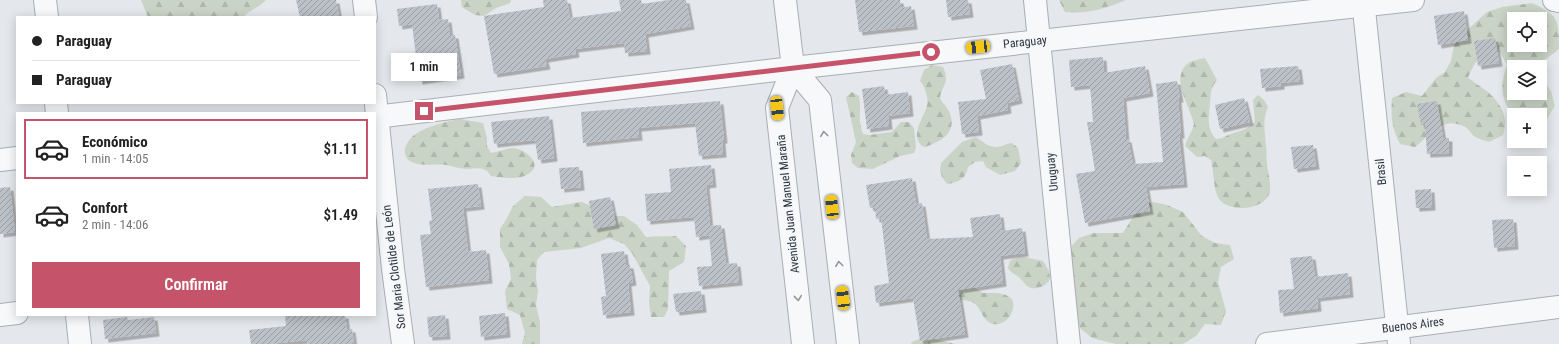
<!DOCTYPE html>
<html lang="es">
<meta charset="utf-8">
<style>
body{margin:0;font-family:"Roboto Condensed",sans-serif;background:#f6f6f6;color:#222;height:100vh;display:flex;flex-direction:column;font-size:15px;white-space:nowrap}
*{box-sizing:border-box;margin:0}
p{font-size:13px;color:#767676}
.icon{flex:none;width:22px;height:22px;fill:none;stroke:currentColor;stroke-width:2;stroke-linecap:round;stroke-linejoin:round}
.map{position:relative;flex:1;overflow:hidden}
.panel{position:absolute;left:16px;top:112px;width:360px;height:204px;display:flex;flex-direction:column;background:#fff;border-radius:0px;box-shadow:0 2px 10px #0003}
.panel>*{flex:none}
.banner{position:absolute;left:16px;top:16px;width:360px;height:88px;border-radius:0px;box-shadow:0 2px 10px #0003;display:grid;align-content:center;height:88px;padding:0 16px;background:#fff}
.fabs{position:absolute;left:1507px;top:12px;display:grid;gap:8px}
.fabs a{display:grid;place-items:center;width:40px;height:40px;border-radius:0px;background:#fff;box-shadow:0 2px 10px #0003;font-size:20px}
.end{position:absolute;width:18px;height:18px;margin:-9px;border:5px solid #c5546a;background:#fff;box-shadow:0 0 0 2px #fff}
.from{border-radius:50%}
.bubble{position:absolute;height:28px;border-radius:0px;background:#fff;box-shadow:0 2px 10px #0003;font-size:13px;font-weight:600;line-height:28px;text-align:center}
.car{position:absolute;width:12px;height:24px;margin:-12px -6px;border-radius:5px;box-shadow:0 0 3px 1px #0007;background:linear-gradient(#f5c518 24%,#345 0 40%,#f5c518 0 76%,#345 0 86%,#f5c518 0)}
.banner b{display:flex;align-items:center;gap:14px;height:38px;font-size:15px}
.banner b+b{border-top:1px solid #e0e0e0}
.banner i{width:10px;height:10px;background:#222}
ul{padding:7px 0 0;list-style:none}
li{display:flex;align-items:center;gap:12px;height:60px;margin:0 8px 6px;padding:0 8px;border:2px solid transparent;border-radius:0px}
li div{flex:1}
li b{display:block;font-size:15px}
li em{font-style:normal;font-weight:600}
li.active{border-color:#c5546a}
li>.icon{width:36px;height:36px;stroke-width:1.5}
.primary-button{display:flex;gap:8px;margin-top:auto;padding:8px 16px}
.primary-button a{flex:1;height:46px;border-radius:0px;background:#c5546a;color:#fff;font-size:16px;font-weight:600;line-height:46px;text-align:center}
.map>svg:first-child{display:block}
.forest{fill:url(#forest-firs);fill-rule:evenodd}
.building{fill:url(#building-hatch);filter:url(#shadow)}
.lines{fill:none;stroke-linecap:round;stroke-linejoin:round}
.minor-casing{stroke:#a9aeb5;stroke-width:24}
.minor{stroke:#f7f8fa;stroke-width:22}
.oneway{stroke:#92979e}
.route{stroke:#c5546a;stroke-width:5}
.labels{text-anchor:middle;stroke-width:3;stroke-linejoin:round;paint-order:stroke}
.street-label{font-size:12px;fill:#2d3642;stroke:#f4f6f8}
</style>
<div class="map">
<svg width="1559" height="344" viewBox="0 0 1559 344">
<defs>
<pattern id="forest-firs" width="22" height="20" patternUnits="userSpaceOnUse"><rect width="22" height="20" fill="#cad4c6"/><path d="M5 1l3.5 6h-7zM16 11l3.5 6h-7z" fill="#aeb7ab"/></pattern>
<pattern id="building-hatch" width="6" height="6" patternUnits="userSpaceOnUse"><rect width="6" height="6" fill="#bcc1c8"/><path d="M-1 1l2-2M0 6l6-6M5 7l2-2" fill="none" stroke="#999ea4"/></pattern>
<filter id="shadow"><feDropShadow dx="3.5" dy="3.5" stdDeviation="0" flood-color="#0004"/></filter>
</defs>
<rect width="100%" height="100%" fill="#e4e7eb"/>
<g class="forest">
<path d="M 141,0 L 266,0 C 260,7 250,10 243,17 L 148,17 Z"/>
<polygon points="461,0 511,0 510,3 496,8 484,16 475,15 462,7"/>
<path d="M 1059,0 L 1126,0 C 1103,9 1090,14 1065,12 Z"/>
<path d="M 1532,3 C 1559,16 1559,19 1559,49 L 1538,65 L 1539,67 L 1514,67 L 1514,93 L 1540,93 L 1540,71 L 1542,79 L 1551,91 L 1555,106 L 1547,119 L 1540,122 L 1540,115 L 1514,115 L 1514,117 C 1500,99 1500,85 1507,65 L 1500,52 C 1480,56 1476,58 1468,78 C 1484,89 1502,99 1505,120 C 1506,124 1504,131 1503,135 L 1489,142 C 1484,140 1478,139 1474,136 C 1470,133 1468,127 1463,126 C 1441,116 1430,136 1415,147 L 1400,144 C 1391,126 1391,117 1392,98 L 1406,92 L 1422,96 L 1436,78 L 1445,72 L 1451,61 L 1454,45 L 1464,33 L 1487,12 L 1502,7 ZM 1514,19 L 1540,19 L 1540,45 L 1514,45 Z"/>
<path d="M 1205,58 L 1217,80 C 1210,89 1211,93 1210,103 C 1209,117 1206,128 1216,139 C 1224,139 1224,136 1231,134 C 1243,130 1244,131 1255,122 L 1253,100 L 1258,95 L 1264,100 L 1268,107 C 1262,120 1265,132 1266,146 C 1267,152 1266,158 1267,164 C 1268,173 1271,183 1270,191 C 1266,211 1229,213 1219,199 C 1213,190 1214,171 1211,160 L 1205,156 L 1197,157 L 1185,146 C 1187,138 1192,133 1194,124 C 1190,106 1168,75 1190,62 C 1194,60 1200,59 1205,58 Z"/>
<path d="M 932,65 L 943,67 C 950,83 943,84 940,97 C 941,101 942,102 945,105 C 954,117 955,130 942,139 C 937,142 930,146 924,147 C 908,138 924,117 927,106 C 929,99 925,86 920,81 L 924,70 Z"/>
<path d="M 852,92 L 859,96 C 862,110 857,118 863,134 L 869,135 L 892,132 L 901,122 L 909,122 L 914,128 L 916,148 L 914,153 L 900,156 L 873,169 L 858,168 L 852,163 L 851,155 L 856,142 L 846,97 Z"/>
<path d="M 460,119 L 483,123 L 487,138 L 487,146 L 491,153 C 499,152 506,148 513,148 C 525,149 545,164 528,174 C 520,180 501,178 491,176 C 489,174 488,171 485,170 C 479,167 473,169 467,169 C 460,169 453,166 446,165 C 435,163 408,170 405,153 C 404,149 407,143 410,139 C 421,127 445,122 460,119 Z"/>
<path d="M 976,137 C 982,141 989,148 997,147 C 1002,147 1007,143 1012,143 L 1018,148 L 1021,163 L 1015,171 L 1000,175 L 986,167 L 983,161 L 975,162 L 968,167 C 966,179 959,182 947,184 L 942,177 L 940,170 L 941,163 L 962,142 Z"/>
<polygon points="525,196 541,197 552,207 581,202 595,207 609,216 624,216 637,225 646,237 676,236 686,246 684,262 669,271 668,309 664,317 651,317 649,302 650,286 632,253 624,244 609,238 581,248 544,252 537,260 536,278 538,291 536,305 540,322 540,344 522,344 525,333 520,315 507,309 505,291 511,279 509,264 500,247 500,229 506,220 513,206"/>
<polygon points="1153,202 1167,205 1183,212 1202,236 1215,243 1230,245 1234,259 1221,267 1218,282 1226,311 1221,325 1205,324 1196,336 1183,344 1116,344 1092,338 1080,328 1076,313 1068,250 1079,238 1094,233 1123,233 1131,220 1138,206"/>
<path d="M 1024,257 L 1043,261 L 1049,271 L 1050,279 C 1046,287 1033,292 1026,285 C 1024,283 1022,280 1020,278 C 1015,274 1011,273 1008,268 L 1010,261 L 1013,259 Z"/>
<path d="M 957,273 L 971,274 L 976,288 L 983,293 L 998,293 L 1006,295 L 1012,299 C 1013,302 1014,305 1013,308 C 1012,318 1000,328 990,323 C 981,318 981,306 972,302 C 967,300 961,300 956,299 Z"/>
<polygon points="919,339 934,339 955,344 911,344 912,342"/>
</g>
<g class="building">
<polygon points="296,0 336,0 339,17 300,17"/>
<polygon points="543,0 567,0 570,18 621,11 619,0 641,0 642,4 669,0 686,0 691,26 645,34 647,51 625,53 624,43 575,49 576,54 545,59 547,66 494,74 484,16 544,7"/>
<polygon points="855,0 900,0 901,8 911,6 914,26 859,32"/>
<polygon points="946,0 968,0 970,14 948,17"/>
<polygon points="437,4 439,20 448,19 450,35 455,35 461,75 419,81 412,24 399,26 397,9"/>
<polygon points="1464,11 1468,40 1438,45 1434,16"/>
<polygon points="1495,38 1499,63 1478,66 1474,41"/>
<polygon points="1103,57 1104,73 1145,66 1150,93 1123,98 1126,139 1128,139 1133,164 1163,162 1156,84 1177,81 1180,99 1178,99 1181,135 1179,135 1184,184 1146,187 1150,211 1085,223 1076,174 1095,171 1087,122 1093,122 1090,85 1071,87 1069,60"/>
<polygon points="1012,64 1019,100 1007,103 1008,110 977,116 979,132 962,134 958,102 986,99 980,70"/>
<polygon points="1298,66 1300,81 1281,83 1281,86 1262,88 1260,69"/>
<polygon points="884,86 885,95 908,92 910,113 888,116 889,126 867,129 862,89"/>
<polygon points="1244,98 1250,122 1220,129 1215,105"/>
<polygon points="720,101 724,140 722,140 723,154 699,156 695,123 638,128 639,137 583,143 581,112"/>
<polygon points="1437,101 1443,138 1449,138 1449,153 1427,154 1425,125 1421,125 1417,104"/>
<polygon points="549,116 554,158 538,160 535,140 494,144 491,122"/>
<polygon points="1313,145 1316,166 1294,169 1291,147"/>
<polygon points="711,165 713,184 706,185 710,226 721,225 726,264 737,263 739,282 699,286 697,267 712,266 709,235 696,237 694,217 647,221 645,194 671,192 669,169"/>
<polygon points="579,167 581,187 561,189 559,168"/>
<polygon points="912,178 916,204 922,203 927,239 973,237 970,218 1000,214 1002,231 1022,228 1025,253 1000,256 1003,283 958,290 965,334 920,341 913,298 876,303 874,286 889,283 881,218 876,219 875,207 870,208 866,185"/>
<polygon points="478,184 481,206 463,208 468,252 486,250 489,280 426,287 420,235 431,234 429,221 432,220 428,189"/>
<polygon points="10,187 15,232 0,234 0,188"/>
<polygon points="1431,189 1432,207 1416,208 1415,190"/>
<polygon points="610,197 616,225 594,229 589,201"/>
<polygon points="1513,219 1515,246 1494,248 1492,220"/>
<polygon points="624,251 626,265 630,265 633,282 628,283 631,312 603,315 601,297 606,296 601,254"/>
<polygon points="1312,256 1315,277 1348,273 1350,294 1317,298 1318,308 1280,313 1278,290 1294,289 1290,258"/>
<polygon points="701,291 703,309 676,312 673,294"/>
<polygon points="505,313 507,334 481,337 479,316"/>
<polygon points="285,315 345,315 347,329 352,329 354,344 308,344 307,340 269,344 251,344 249,330 286,326"/>
<polygon points="445,315 447,336 429,337 427,317"/>
<polygon points="127,317 128,320 154,317 156,333 105,339 103,320"/>
</g>
<g class="lines">
<g class="minor-casing">
<g id="minor">
<polyline points="45,0 47,17"/>
<polyline points="364,0 366,17"/>
<polyline points="785,0 793,68 777,108 803,344"/>
<polyline points="1035,0 1069,344"/>
<polyline points="1363,0 1399,344"/>
<polyline points="1554,0 1559,1"/>
<polyline points="793,68 820,100 848,344"/>
<polyline points="375,95 393,269 403,344"/>
<polyline points="56,103 57,113"/>
<polyline points="375,117 793,68 1413,0"/>
<polyline points="0,160 17,158"/>
<polyline points="0,315 17,313"/>
<polyline points="77,315 80,344"/>
<polyline points="1267,344 1559,307"/>
</g>
</g>
<use href="#minor" class="minor"/>
</g>
<defs><path id="oneway-chevron" d="M-2-3.5L2.5 0L-2 3.5" fill="none" stroke-width="1.6" stroke-linecap="round" stroke-linejoin="round"/></defs>
<g class="oneway">
<use href="#oneway-chevron" transform="translate(824 134) rotate(-97)"/>
<use href="#oneway-chevron" transform="translate(839 264) rotate(-97)"/>
<use href="#oneway-chevron" transform="translate(798 298) rotate(84)"/>
</g>
<g class="lines">
<polyline class="route" points="424,111 931,52"/>
</g>
<g class="labels">
<g class="street-label">
<text transform="translate(1025 42) rotate(-6)" y="4">Paraguay</text>
<text transform="translate(1052 172) rotate(-96)" y="4">Uruguay</text>
<text transform="translate(1381 172) rotate(-96)" y="4">Brasil</text>
<text transform="translate(788 204) rotate(-96)" y="4">Avenida Juan Manuel Maraña</text>
<text transform="translate(394 267) rotate(-97)" y="4">Sor Maria Clotilde de León</text>
<text transform="translate(1413 325) rotate(-7)" y="4">Buenos Aires</text>
</g>
</g>
</svg>
<div class="fabs">
<a><svg class="icon" aria-label="locate" viewBox="0 0 24 24"><circle cx="12" cy="12" r="6"/><path d="M12 2v4M12 18v4M2 12h4M18 12h4"/></svg></a>
<a><svg class="icon" aria-label="layers" viewBox="0 0 24 24"><path d="M12 4l9 5-9 5-9-5zM3 14l9 5 9-5"/></svg></a>
<a>+</a>
<a>−</a>
</div>
<i class="end from" style="left:931px;top:52px"></i>
<i class="end" style="left:424px;top:111px"></i>
<div class="bubble" style="left:391px;top:53px;width:66px">1 min</div>
<i class="car" style="left:978px;top:47px;rotate:264deg"></i>
<i class="car" style="left:777px;top:108px;rotate:174deg"></i>
<i class="car" style="left:832px;top:207px;rotate:354deg"></i>
<i class="car" style="left:843px;top:298px;rotate:353deg"></i>
<div class="banner">
<b><i class="from"></i>Paraguay</b>
<b><i></i>Paraguay</b>
</div>
<section class="panel">
<ul>
<li class="active"><svg class="icon" aria-label="car" viewBox="0 0 24 24"><path d="M5 17H2v-5l4-1 3-4h7l3 4 3 1v5h-3M9 17h6M6 11h13"/><circle cx="7" cy="17" r="2"/><circle cx="17" cy="17" r="2"/></svg><div><b>Económico</b><p>1 min · 14:05</p></div><em>$1.11</em></li>
<li><svg class="icon" aria-label="car" viewBox="0 0 24 24"><path d="M5 17H2v-5l4-1 3-4h7l3 4 3 1v5h-3M9 17h6M6 11h13"/><circle cx="7" cy="17" r="2"/><circle cx="17" cy="17" r="2"/></svg><div><b>Confort</b><p>2 min · 14:06</p></div><em>$1.49</em></li>
</ul>
<div class="primary-button"><a>Confirmar</a></div>
</section>
</div>
